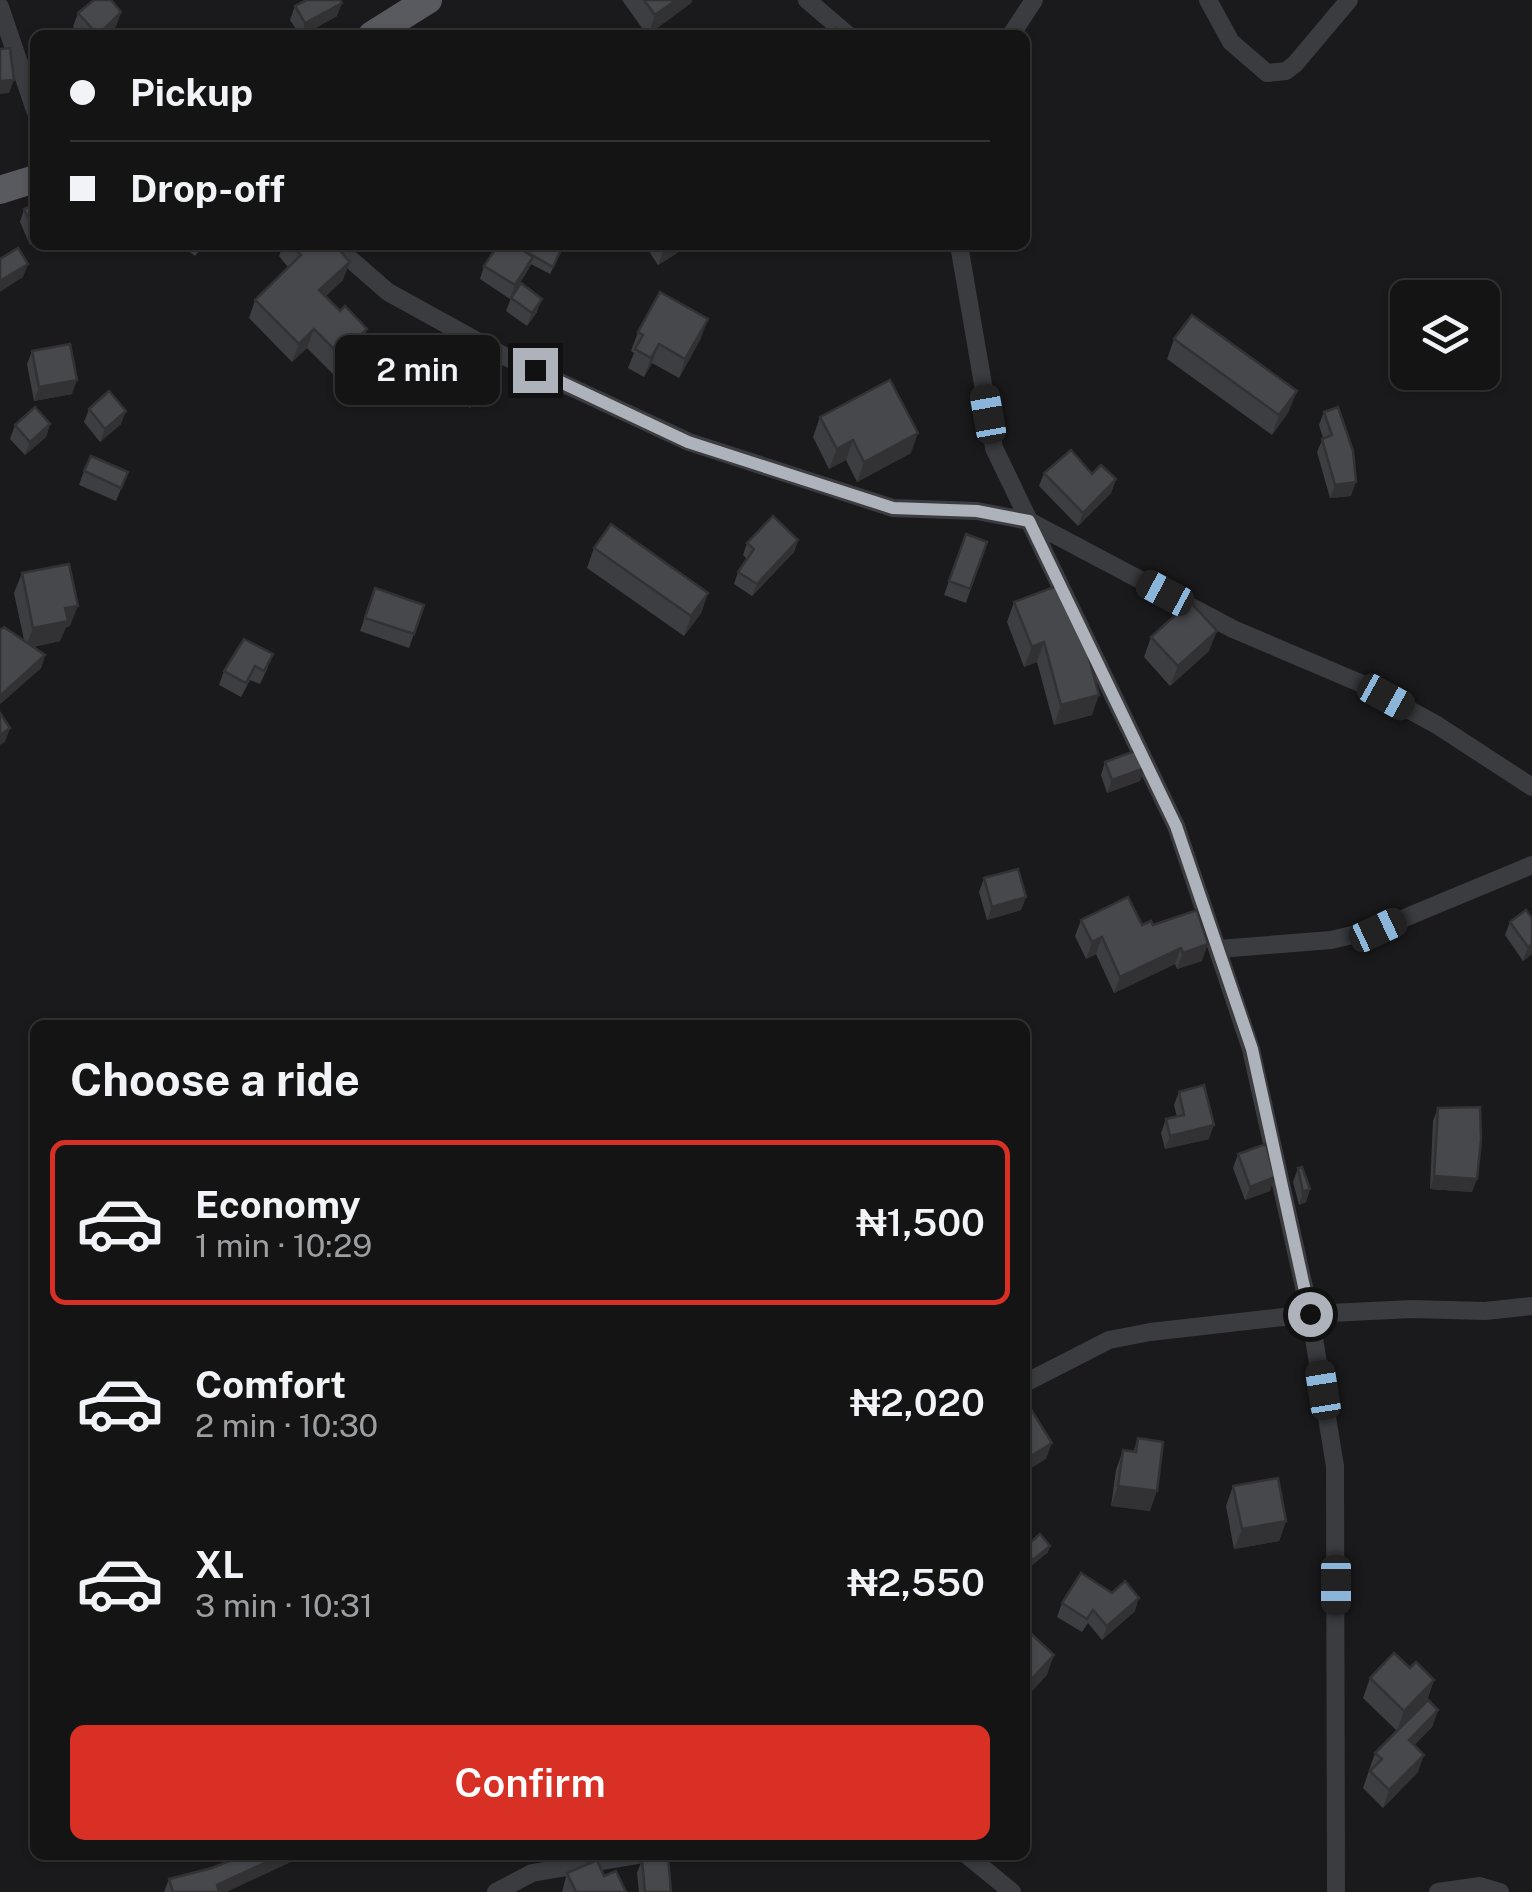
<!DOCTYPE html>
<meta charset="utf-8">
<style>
body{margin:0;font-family:"Public Sans",sans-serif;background:#212122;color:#f1f3f6;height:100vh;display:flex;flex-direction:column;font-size:38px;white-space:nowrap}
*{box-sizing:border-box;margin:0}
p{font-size:32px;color:#9d9ea0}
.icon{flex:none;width:55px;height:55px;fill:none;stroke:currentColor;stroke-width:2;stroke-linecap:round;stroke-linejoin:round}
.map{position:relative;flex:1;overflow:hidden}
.sheet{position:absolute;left:30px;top:1020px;width:1000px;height:840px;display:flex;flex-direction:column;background:#141415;border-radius:15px;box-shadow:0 2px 8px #0004,0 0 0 2px #333334}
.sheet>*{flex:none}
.hud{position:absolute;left:30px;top:30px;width:1000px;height:220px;border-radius:15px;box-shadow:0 2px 8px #0004,0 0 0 2px #333334;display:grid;align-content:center;height:220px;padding:0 40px;background:#141415}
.controls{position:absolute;left:1390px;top:280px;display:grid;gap:20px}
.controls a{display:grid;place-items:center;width:110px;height:110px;border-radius:15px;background:#141415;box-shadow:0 2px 8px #0004,0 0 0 2px #333334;font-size:50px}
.end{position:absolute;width:45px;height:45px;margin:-22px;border:12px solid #aeb2ba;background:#111;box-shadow:0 0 0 5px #111}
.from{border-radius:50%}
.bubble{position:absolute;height:70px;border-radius:15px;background:#141415;box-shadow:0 2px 8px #0004,0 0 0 2px #333334;font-size:32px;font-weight:600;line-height:70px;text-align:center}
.car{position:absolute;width:30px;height:60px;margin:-30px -15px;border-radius:12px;box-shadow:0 0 8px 2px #0007;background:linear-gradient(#222 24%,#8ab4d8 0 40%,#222 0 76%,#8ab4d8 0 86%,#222 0)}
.hud b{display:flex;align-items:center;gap:35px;height:95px;font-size:38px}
.hud b+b{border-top:2px solid #333334}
.hud i{width:25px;height:25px;background:#f1f3f6}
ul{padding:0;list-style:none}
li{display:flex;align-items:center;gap:30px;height:165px;margin:0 20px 15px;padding:0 20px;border:5px solid transparent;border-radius:15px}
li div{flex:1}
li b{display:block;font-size:38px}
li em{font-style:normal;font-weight:600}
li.selected{border-color:#d93025}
li>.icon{width:90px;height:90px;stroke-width:1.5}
h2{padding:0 40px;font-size:45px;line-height:120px}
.action{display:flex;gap:20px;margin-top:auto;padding:20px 40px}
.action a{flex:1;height:115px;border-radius:15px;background:#d93025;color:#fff;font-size:40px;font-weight:600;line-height:115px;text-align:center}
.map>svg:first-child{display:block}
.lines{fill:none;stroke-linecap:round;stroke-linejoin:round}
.street{stroke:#3b3c40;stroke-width:18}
.primary{stroke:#585a5f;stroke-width:28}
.wall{fill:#3d3e41}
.shaded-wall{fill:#323235}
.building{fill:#47484c;stroke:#323235;stroke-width:2.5}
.route{stroke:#aeb2ba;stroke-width:12}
</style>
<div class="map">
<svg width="1532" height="1892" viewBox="0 0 1532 1892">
<rect width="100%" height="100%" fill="#1a1a1c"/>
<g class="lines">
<g class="street">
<polyline points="807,0 848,35"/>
<polyline points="1208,0 1231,42 1267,73 1286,71 1295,64 1349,0"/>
<polyline points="0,7 35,110"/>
<polyline points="1011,35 1034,0"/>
<polyline points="334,245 388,292 504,356 689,442 893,508 977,511 1029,521 1233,629 1360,683 1437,725 1532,787"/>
<polyline points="959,245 994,448 1176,826 1251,1049 1310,1314 1412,1309 1485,1311 1532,1306"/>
<polyline points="1219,949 1331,940 1378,929 1532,865"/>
<polyline points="1025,1383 1109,1340 1150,1332 1310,1314 1335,1466 1336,1892"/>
<polyline points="967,1855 1012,1892"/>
<polyline points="496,1892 532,1873 638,1855"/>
<polyline points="1438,1892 1480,1886 1500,1892"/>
</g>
<g class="primary">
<polyline points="372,35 428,0"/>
<polyline points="0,190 35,179"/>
</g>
</g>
<g class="wall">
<polygon points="622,0 692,0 691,3 647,35"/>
<polygon points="295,6 337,16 303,35 300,35 290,20"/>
<polygon points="121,12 116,26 107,35 80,35 73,27 78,13"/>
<polygon points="35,204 35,243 30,245 20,222 24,209"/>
<polygon points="181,245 204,245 195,256"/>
<polygon points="283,245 335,245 343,280 325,297 340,311 367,329 360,347 333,374 307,348 292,362 249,318 255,300 288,267 279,256"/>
<polygon points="564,245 550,274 531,264 528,270 510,299 480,279 484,266 525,251"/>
<polygon points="645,245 690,245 658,265"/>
<polygon points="511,298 537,312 527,326 506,311"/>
<polygon points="638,332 701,338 679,378 652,363 644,377 628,368 634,353 631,351"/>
<polygon points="1174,339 1289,411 1272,435 1167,359"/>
<polygon points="32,351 72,394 34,401 27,364"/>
<polygon points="431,364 485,385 470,408 427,377"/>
<polygon points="89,409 121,424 100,442 84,422"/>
<polygon points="1324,412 1351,496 1330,498 1317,452 1323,438 1319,425"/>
<polygon points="820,417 911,453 857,482 846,460 829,469 813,437"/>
<polygon points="50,424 46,437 25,455 10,439 15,425"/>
<polygon points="84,471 128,472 116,501 79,485"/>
<polygon points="1044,473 1092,474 1116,479 1111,493 1078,526 1039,486"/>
<polygon points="966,534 987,542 966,603 944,595"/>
<polygon points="798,540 794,552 752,596 734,584 738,572 747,559 743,555 747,543"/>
<polygon points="594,548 708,593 701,613 684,636 587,568"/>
<polygon points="22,573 70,626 66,627 60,641 33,647 45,655 41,668 0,704 0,630 24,640 14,593"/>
<polygon points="1062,584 1092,715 1054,725 1037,662 1024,667 1007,622 1014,602"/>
<polygon points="375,588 424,605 409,648 360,631"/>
<polygon points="1151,637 1209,651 1170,686 1144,657"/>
<polygon points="244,639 268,667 260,684 250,680 241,697 219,685 224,671"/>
<polygon points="1105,762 1140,781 1107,793 1101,775"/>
<polygon points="984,878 1026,897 1021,910 987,920 979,892"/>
<polygon points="1532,918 1532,954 1523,961 1505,935 1510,922"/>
<polygon points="1081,920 1153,925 1202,961 1177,969 1175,964 1114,993 1096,954 1086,959 1075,936"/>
<polygon points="1179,1092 1209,1139 1165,1149 1161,1133 1166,1119 1177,1117 1174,1105"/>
<polygon points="1438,1108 1472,1192 1430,1189 1433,1121"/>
<polygon points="1238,1154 1270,1191 1245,1200 1233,1168"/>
<polygon points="1298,1168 1310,1189 1306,1202 1299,1205 1293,1182"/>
<polygon points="1138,1438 1150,1511 1111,1506 1116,1470 1123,1450 1133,1452"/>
<polygon points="1233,1486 1286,1521 1279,1541 1234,1549 1226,1506"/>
<polygon points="1025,1547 1048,1552 1030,1567 1025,1561"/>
<polygon points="1112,1593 1135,1611 1102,1640 1088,1623 1082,1632 1057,1617 1062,1603"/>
<polygon points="1410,1668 1434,1680 1427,1700 1438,1710 1432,1727 1414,1745 1418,1772 1383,1808 1363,1788 1375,1753 1397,1731 1363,1698 1370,1678"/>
<polygon points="297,1859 226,1892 164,1892 169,1879"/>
<polygon points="642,1860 671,1892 639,1892 637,1873"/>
<polygon points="567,1873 626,1892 562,1892"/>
</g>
<g class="shaded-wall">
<polygon points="676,0 692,0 691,3 648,35 655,15"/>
<polygon points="342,3 337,16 301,35 305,23"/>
<polygon points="121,12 116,26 107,35 98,35"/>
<polygon points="14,80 9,93 0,94 0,81"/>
<polygon points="667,245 690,245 658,265 665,246"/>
<polygon points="533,257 528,270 510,299 515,285"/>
<polygon points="350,262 343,280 312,309 319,290"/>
<polygon points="28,264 23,277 0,292 0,281"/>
<polygon points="542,299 537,312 527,326 532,313"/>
<polygon points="708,319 701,338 679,378 685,359"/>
<polygon points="314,329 307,348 292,362 299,344"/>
<polygon points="367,329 360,347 333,374 340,355"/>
<polygon points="659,344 652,363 644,377 651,358"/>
<polygon points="490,372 485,385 470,408 474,394"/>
<polygon points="77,380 72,394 34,401 39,387"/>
<polygon points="1297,391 1289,411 1272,435 1279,415"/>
<polygon points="126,411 121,424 100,442 105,429"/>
<polygon points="50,424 46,437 25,455 30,442"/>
<polygon points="918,433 911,453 857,482 864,462"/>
<polygon points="853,440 846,460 829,469 837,449"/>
<polygon points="1116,479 1111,493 1078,526 1083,513"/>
<polygon points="1356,482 1351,496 1330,498 1335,485"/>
<polygon points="798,540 794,552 752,596 757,584"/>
<polygon points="708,593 701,613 684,636 691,616"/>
<polygon points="78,606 70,626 66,627 60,641 25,648 33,628 65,608"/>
<polygon points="1217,631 1209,651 1170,686 1178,666"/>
<polygon points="1044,642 1037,662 1024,667 1032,647"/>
<polygon points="45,655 41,668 0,704 0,696"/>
<polygon points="1099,695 1092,715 1054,725 1061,705"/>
<polygon points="10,728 5,742 0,745 0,735"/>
<polygon points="1145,768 1140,781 1107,793 1112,780"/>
<polygon points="1026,897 1021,910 987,920 992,907"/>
<polygon points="1102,937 1096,954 1086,959 1092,942"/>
<polygon points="1208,944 1202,961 1177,969 1183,953"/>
<polygon points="1532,944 1532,954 1523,961 1528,947"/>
<polygon points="1181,948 1175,964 1114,993 1120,977"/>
<polygon points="1214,1125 1209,1139 1165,1149 1170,1136"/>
<polygon points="1434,1176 1477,1179 1472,1192 1430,1189"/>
<polygon points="1275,1177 1270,1191 1245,1200 1250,1187"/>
<polygon points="1310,1189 1306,1202 1299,1205 1303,1192"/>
<polygon points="1052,1443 1046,1459 1025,1472 1025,1460"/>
<polygon points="1118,1486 1157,1491 1150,1511 1111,1506"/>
<polygon points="1286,1521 1279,1541 1234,1549 1242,1529"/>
<polygon points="1050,1546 1048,1552 1030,1567 1033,1560"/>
<polygon points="1139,1598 1135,1611 1102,1640 1107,1626"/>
<polygon points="1054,1655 1047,1675 1025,1699 1025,1686"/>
<polygon points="1434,1680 1427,1700 1397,1731 1404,1711"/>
<polygon points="1438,1710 1432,1727 1403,1757 1409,1740"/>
<polygon points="1424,1755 1418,1772 1383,1808 1389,1790"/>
<polygon points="282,1855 299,1855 297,1859 226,1892 214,1892 217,1885"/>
</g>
<g class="building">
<polygon points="94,0 111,0 121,12 98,35 78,13"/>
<polygon points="307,0 340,0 342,3 305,23 295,6"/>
<polygon points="644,0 676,0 655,15"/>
<polygon points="836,28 842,35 827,35"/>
<polygon points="10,48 14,80 0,81 0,49"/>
<polygon points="35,204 35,232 24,209"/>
<polygon points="292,245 335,245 350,262 319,290 340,311 345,306 367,329 340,355 314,329 299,344 255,300 301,255"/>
<polygon points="498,245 515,245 533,257 515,285 484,266"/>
<polygon points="528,245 563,245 553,267 525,251"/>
<polygon points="18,248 28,264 0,281 0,259"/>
<polygon points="521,283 542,299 532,313 511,298"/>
<polygon points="660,292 708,319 685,359 659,344 651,358 635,349 643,335 638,332"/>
<polygon points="1192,315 1297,391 1279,415 1174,339"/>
<polygon points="447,342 490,372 474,394 431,364"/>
<polygon points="70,344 77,380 39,387 32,351"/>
<polygon points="890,380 918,433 864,462 853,440 837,449 820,417"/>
<polygon points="109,391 126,411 105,429 89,409"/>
<polygon points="35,407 50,424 30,442 15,425"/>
<polygon points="1338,407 1353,451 1356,482 1335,485 1322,439 1332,435 1324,412"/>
<polygon points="1071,450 1092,474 1101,465 1116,479 1083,513 1044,473"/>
<polygon points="91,456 128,472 121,488 84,471"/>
<polygon points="773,516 798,540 757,584 738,572 754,549 747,543"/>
<polygon points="611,524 708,593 691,616 594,548"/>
<polygon points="966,534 987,542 970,589 949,581"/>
<polygon points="69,564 78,606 65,608 68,621 33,628 22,573"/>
<polygon points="1062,584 1079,621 1099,695 1061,705 1044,642 1032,647 1014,602"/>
<polygon points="375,588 424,605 414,634 365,618"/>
<polygon points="1190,602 1217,631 1178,666 1151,637"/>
<polygon points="4,627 45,655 0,696 0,630"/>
<polygon points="244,639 273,654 264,671 255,666 246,683 224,671"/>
<polygon points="0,713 10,728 0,735"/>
<polygon points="1137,750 1145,768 1112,780 1105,762"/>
<polygon points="1018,869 1026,897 992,907 984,878"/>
<polygon points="1128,897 1142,925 1151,921 1153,925 1197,910 1208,944 1183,953 1181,948 1120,977 1102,937 1092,942 1081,920"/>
<polygon points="1526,910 1532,918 1532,944 1528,947 1510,922"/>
<polygon points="1204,1085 1214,1125 1170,1136 1166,1119 1184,1115 1179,1092"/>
<polygon points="1480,1107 1481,1140 1477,1179 1434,1176 1438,1108"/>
<polygon points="1266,1144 1275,1177 1250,1187 1238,1154"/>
<polygon points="1302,1167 1310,1189 1303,1192 1298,1168"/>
<polygon points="1025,1400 1052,1443 1025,1460"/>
<polygon points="1138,1438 1163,1442 1157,1491 1118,1486 1123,1450 1136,1452"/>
<polygon points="1278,1478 1286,1521 1242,1529 1233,1486"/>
<polygon points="1040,1534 1050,1546 1033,1560 1025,1551 1025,1547"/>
<polygon points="1081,1573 1112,1593 1125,1581 1139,1598 1107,1626 1093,1610 1087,1619 1062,1603"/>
<polygon points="1027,1630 1054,1655 1025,1686 1025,1632"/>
<polygon points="1394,1653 1410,1668 1416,1662 1434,1680 1404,1711 1370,1678"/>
<polygon points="1428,1700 1438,1710 1409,1740 1424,1755 1389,1790 1370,1771 1382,1759 1375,1753"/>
<polygon points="244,1855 282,1855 217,1885 219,1892 173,1892 169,1879 212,1868"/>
<polygon points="668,1858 671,1892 645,1892 642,1860"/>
<polygon points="597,1860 604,1876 616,1871 626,1892 576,1892 567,1873"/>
</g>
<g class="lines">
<polyline class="route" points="535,370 688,442 893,508 977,511 1029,521 1176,826 1252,1049 1310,1314"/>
</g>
</svg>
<div class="controls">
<a><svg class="icon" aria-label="layers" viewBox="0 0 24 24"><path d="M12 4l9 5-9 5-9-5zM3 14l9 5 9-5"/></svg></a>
</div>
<i class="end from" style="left:1310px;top:1314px"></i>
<i class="end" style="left:535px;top:370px"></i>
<div class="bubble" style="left:335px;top:335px;width:165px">2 min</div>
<i class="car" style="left:988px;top:414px;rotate:350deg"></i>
<i class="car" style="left:1165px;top:593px;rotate:298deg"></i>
<i class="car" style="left:1386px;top:697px;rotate:119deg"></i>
<i class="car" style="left:1378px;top:930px;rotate:65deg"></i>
<i class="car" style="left:1323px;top:1390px;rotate:351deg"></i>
<i class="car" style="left:1336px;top:1585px;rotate:180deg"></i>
<div class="hud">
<b><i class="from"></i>Pickup</b>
<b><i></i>Drop-off</b>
</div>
<section class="sheet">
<h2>Choose a ride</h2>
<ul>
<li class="selected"><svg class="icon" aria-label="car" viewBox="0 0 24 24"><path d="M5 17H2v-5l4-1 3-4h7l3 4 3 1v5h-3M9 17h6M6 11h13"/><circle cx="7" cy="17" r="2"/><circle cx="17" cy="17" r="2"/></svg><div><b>Economy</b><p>1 min · 10:29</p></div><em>₦1,500</em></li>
<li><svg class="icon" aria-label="car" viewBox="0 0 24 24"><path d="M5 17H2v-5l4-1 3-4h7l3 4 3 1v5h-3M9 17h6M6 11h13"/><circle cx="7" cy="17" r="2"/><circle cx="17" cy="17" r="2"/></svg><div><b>Comfort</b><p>2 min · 10:30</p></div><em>₦2,020</em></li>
<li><svg class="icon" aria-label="car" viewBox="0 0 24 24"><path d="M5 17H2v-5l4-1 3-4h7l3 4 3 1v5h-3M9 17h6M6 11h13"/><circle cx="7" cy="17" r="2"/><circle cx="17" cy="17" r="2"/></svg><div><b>XL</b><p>3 min · 10:31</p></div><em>₦2,550</em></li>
</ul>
<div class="action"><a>Confirm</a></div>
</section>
</div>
